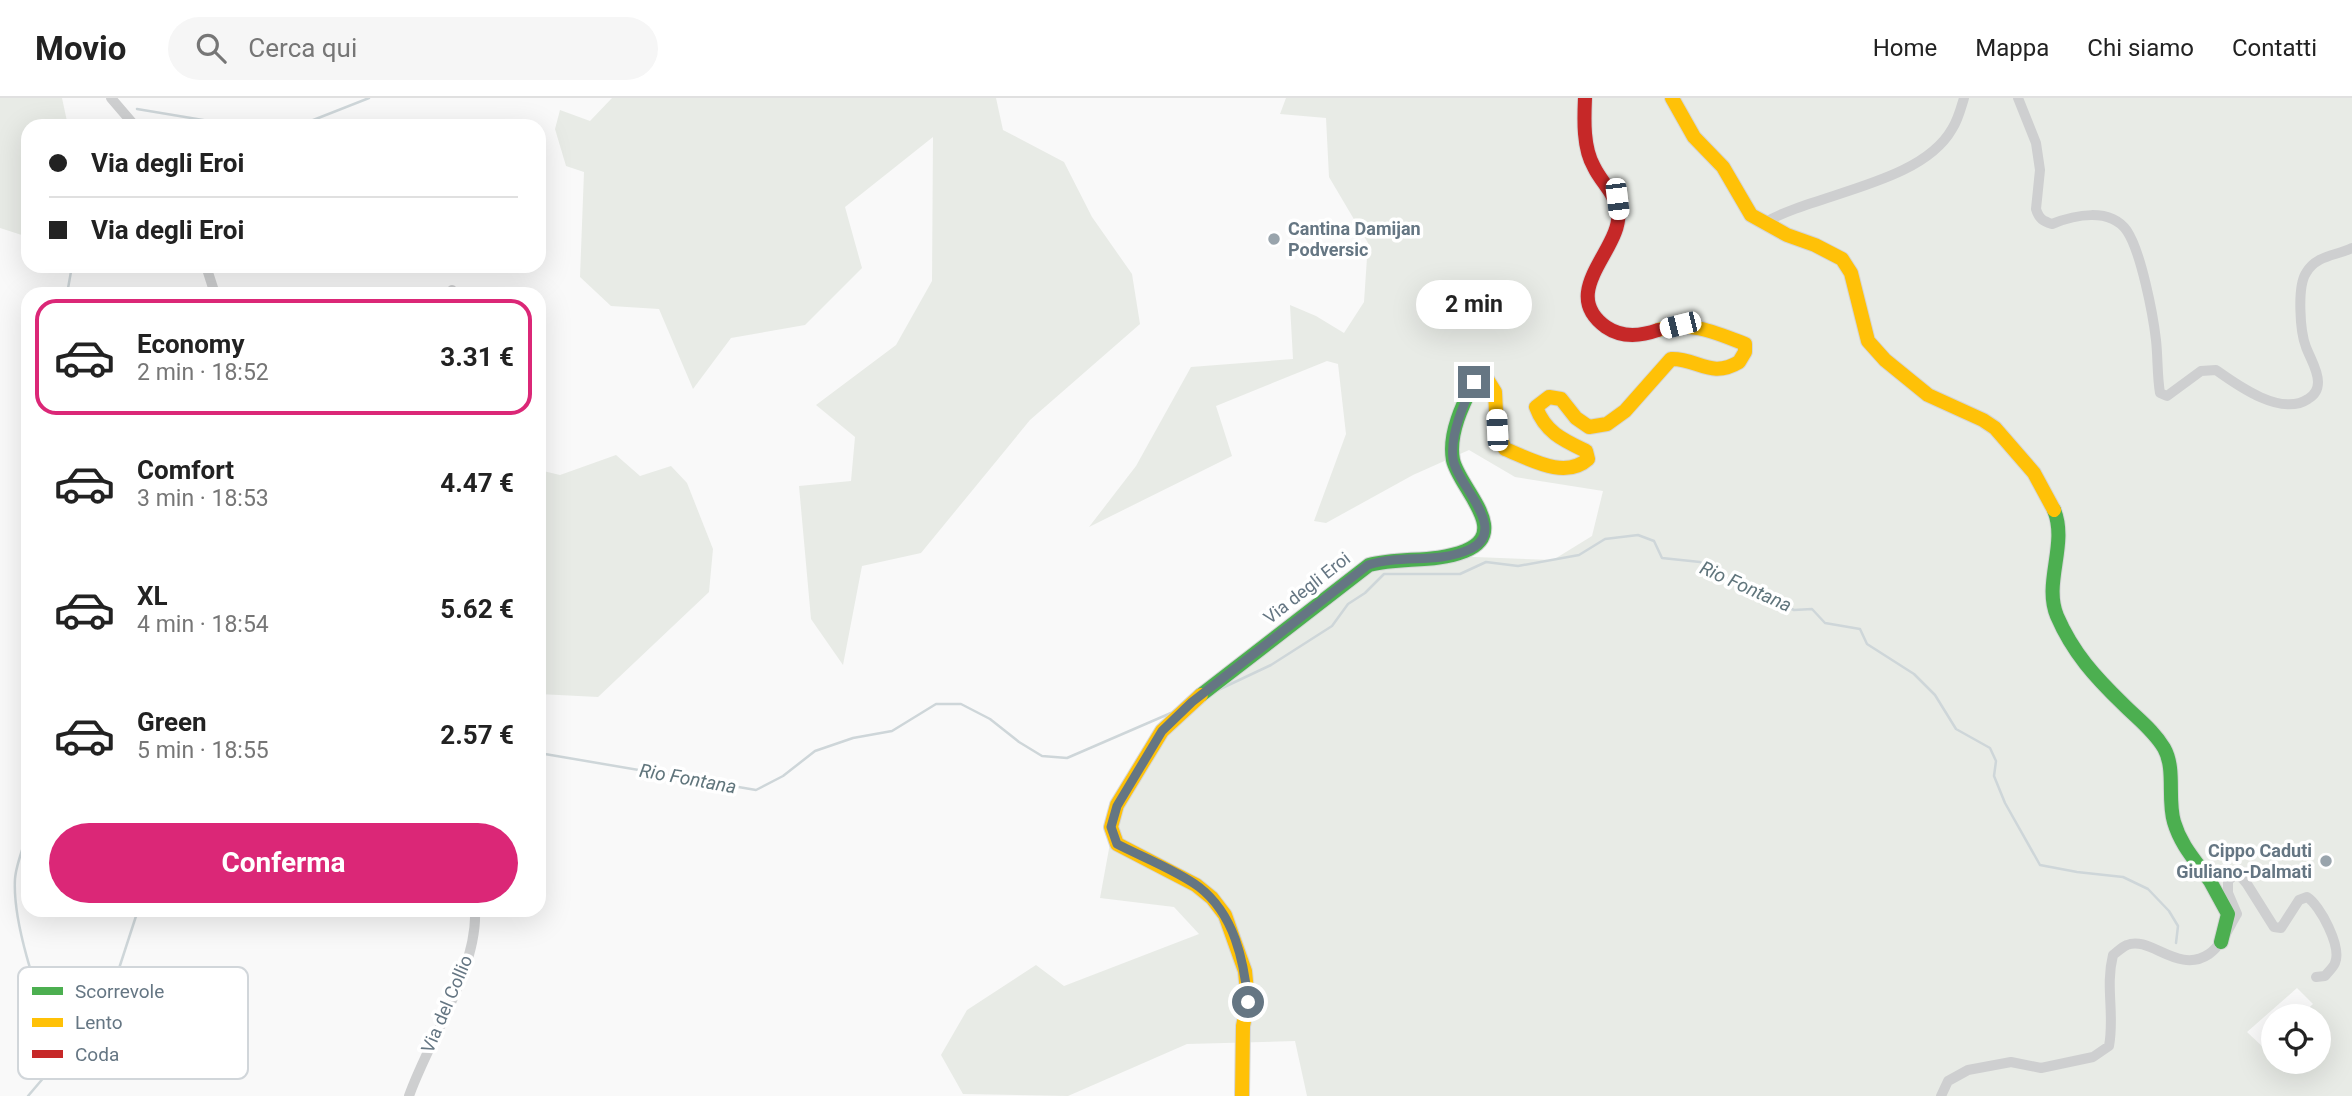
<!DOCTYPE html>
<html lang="it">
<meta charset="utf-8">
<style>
body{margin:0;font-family:Roboto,sans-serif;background:#f6f6f6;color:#222;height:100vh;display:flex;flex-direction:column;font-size:26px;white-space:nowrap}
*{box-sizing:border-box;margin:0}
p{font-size:23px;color:#767676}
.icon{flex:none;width:38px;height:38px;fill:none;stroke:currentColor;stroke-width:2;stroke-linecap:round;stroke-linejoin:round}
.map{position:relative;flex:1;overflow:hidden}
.details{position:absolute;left:21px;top:189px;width:525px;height:630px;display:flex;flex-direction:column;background:#fff;border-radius:21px;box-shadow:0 7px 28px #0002}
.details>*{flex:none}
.banner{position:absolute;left:21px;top:21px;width:525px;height:154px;border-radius:21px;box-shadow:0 7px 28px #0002;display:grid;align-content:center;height:154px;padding:0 28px;background:#fff}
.buttons{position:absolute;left:2261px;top:906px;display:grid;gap:14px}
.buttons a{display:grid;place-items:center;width:70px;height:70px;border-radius:50%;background:#fff;box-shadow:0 7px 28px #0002;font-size:35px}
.end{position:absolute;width:32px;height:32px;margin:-16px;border:9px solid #657683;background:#fff;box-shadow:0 0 0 4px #fff}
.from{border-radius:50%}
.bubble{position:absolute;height:49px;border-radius:24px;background:#fff;box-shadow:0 7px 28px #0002;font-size:23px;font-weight:700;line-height:49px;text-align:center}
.car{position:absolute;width:21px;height:42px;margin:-21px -10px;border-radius:9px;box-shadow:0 0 5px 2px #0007;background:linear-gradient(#fff 24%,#345 0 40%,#fff 0 76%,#345 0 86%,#fff 0)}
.banner b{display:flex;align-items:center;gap:24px;height:66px;font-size:26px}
.banner b+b{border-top:2px solid #e0e0e0}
.banner i{width:18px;height:18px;background:#222}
ul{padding:12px 0 0;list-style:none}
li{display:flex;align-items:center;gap:21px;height:116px;margin:0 14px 10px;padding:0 14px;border:4px solid transparent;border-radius:21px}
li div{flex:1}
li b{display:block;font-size:26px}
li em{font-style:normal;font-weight:700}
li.selected{border-color:#db2777}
li>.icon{width:63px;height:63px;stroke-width:1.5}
.action{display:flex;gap:14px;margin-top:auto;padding:14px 28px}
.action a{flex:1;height:80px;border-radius:42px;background:#db2777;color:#fff;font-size:28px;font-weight:700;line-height:80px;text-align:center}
header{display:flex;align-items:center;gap:42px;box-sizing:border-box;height:98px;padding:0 35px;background:#fff;border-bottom:2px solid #e0e0e0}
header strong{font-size:33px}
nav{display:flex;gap:38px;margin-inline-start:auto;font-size:24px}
.search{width:490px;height:63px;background:#f6f6f6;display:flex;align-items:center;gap:18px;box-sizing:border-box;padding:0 24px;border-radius:38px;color:#767676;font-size:26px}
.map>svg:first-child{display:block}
.green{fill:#e8ebe6;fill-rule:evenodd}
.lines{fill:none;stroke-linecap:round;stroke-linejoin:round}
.stream{stroke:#ced6d9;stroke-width:2.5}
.fast-casing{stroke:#d5d6d7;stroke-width:16}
.slow-casing{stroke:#d5d6d7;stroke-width:16}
.jam-casing{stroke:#d5d6d7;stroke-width:16}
.street{stroke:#cecfd0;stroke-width:10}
.fast{stroke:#4caf50;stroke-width:14}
.slow{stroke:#ffc107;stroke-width:14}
.jam{stroke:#c62828;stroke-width:14}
.route{stroke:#657683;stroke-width:9}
.poi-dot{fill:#99a4ac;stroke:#fff;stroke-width:2.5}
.labels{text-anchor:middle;stroke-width:7;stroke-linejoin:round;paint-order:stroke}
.poi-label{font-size:18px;font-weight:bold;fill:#657683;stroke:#fff;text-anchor:start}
.street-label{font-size:18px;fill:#657683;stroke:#fff}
.water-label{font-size:19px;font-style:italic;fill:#60757c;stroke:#fff}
.key{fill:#fff;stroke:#d1d6da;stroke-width:2}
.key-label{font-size:19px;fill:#657683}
</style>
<header>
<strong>Movio</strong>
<div class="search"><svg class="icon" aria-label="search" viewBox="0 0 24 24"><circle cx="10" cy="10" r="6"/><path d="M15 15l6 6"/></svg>Cerca qui</div>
<nav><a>Home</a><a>Mappa</a><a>Chi siamo</a><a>Contatti</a></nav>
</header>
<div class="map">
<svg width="2352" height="998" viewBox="0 0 2352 998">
<rect width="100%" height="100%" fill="#f9f9f9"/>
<g class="green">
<polygon points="0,0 62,0 68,28 28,28 28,139 0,130"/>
<polygon points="612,0 996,0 1003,32 1064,64 1092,119 1132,176 1140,226 1030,322 921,455 862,468 843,567 811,521 799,388 851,383 855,339 816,307 896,247 932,183 933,39 845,109 862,170 805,227 731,240 693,291 659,211 611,208 580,179 584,74 566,68 555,31 560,12 590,23"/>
<path d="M 1286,0 L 2352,0 L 2352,998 L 1307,998 L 1295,943 L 1187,946 L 1068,998 L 963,996 L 941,957 L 967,912 L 1036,867 L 1064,888 L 1199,836 L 1174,809 L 1100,800 L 1117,707 L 1162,633 L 1369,467 L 1449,458 L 1553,462 L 1592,438 L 1603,393 L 1515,379 L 1469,352 L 1413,377 L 1326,425 L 1314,423 L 1346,336 L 1338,266 L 1327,263 L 1216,308 L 1232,358 L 1089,429 L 1136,368 L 1191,269 L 1293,261 L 1290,207 L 1316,218 L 1344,235 L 1364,204 L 1368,145 L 1329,79 L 1326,20 L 1280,16 ZM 2297,890 L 2313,906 L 2299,919 L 2319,919 L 2319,964 L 2273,964 L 2273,943 L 2265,951 L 2247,934 Z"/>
<polygon points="616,357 640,378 671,368 687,385 713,451 709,494 598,599 539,596 539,372 560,377"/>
</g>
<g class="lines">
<g class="stream">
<polyline points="137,11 239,28"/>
<polyline points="100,28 100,26"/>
<polyline points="298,28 369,0"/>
<polyline points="67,196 72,168"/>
<polyline points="1218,592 1271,567 1332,528 1348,506 1365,495 1384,476 1460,476 1486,464 1518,468 1579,457 1605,441 1638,437 1654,443 1662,460 1700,464 1730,482 1794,512 1812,511 1825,525 1860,531 1867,546 1914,576 1935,597 1956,631 1990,650 1996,663 1994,678 2005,705 2040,767 2077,774 2123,779 2148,791 2169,813 2178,828 2176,845"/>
<polyline points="539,655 756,692 783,678 815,653 853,640 892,633 936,606 961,606 990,621 1019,644 1042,658 1067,660 1171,615"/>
<path d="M 28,734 C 24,748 16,766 15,781 C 12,832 44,912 61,961"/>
<polyline points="28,998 85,931 112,892 138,812"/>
</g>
<g class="fast-casing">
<g id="fast">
<path d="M 2054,412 C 2068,446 2043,485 2057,518 C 2073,555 2095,579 2124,607 C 2138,621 2154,633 2164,650 C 2176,671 2167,701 2174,724 C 2181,748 2196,763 2210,783 C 2216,794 2222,805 2228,816 L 2221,844"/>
<path d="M 1201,597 L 1369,467 C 1400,459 1435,465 1465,453 C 1512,434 1459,390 1453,362 C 1448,336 1463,306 1474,284 L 1487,281"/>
</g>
</g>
<g class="slow-casing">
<g id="slow">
<polyline points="1672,0 1694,39 1723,69 1751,117 1787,137 1815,147 1842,161 1851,175 1868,243 1885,262 1928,297 1983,322 1995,330 2034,375 2054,412"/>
<path d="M 1487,281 L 1495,294 L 1497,332 L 1505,351 C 1530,361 1565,382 1588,361 L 1586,353 C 1563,342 1545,334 1536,309 L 1549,299 L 1561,301 L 1576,320 L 1589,329 L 1607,326 L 1625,313 L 1671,261 C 1697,260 1711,281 1739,264 L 1745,254 L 1745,246 C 1717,235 1688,222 1658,232"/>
<polyline points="1201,597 1162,633 1117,707 1111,729 1117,746 1196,787 1212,800 1225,817 1245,873 1248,904 1243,928 1242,998"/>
</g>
</g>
<g class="jam-casing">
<path id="jam" d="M 1585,0 C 1584,22 1583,50 1594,69 C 1601,84 1615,95 1618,111 C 1625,150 1556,193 1606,229 C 1622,240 1641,238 1658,232"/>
</g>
<g class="street">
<polyline points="111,0 135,28"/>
<path d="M 2018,0 L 2036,45 L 2040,72 L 2036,111 C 2039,121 2043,123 2052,126 C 2074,117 2110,109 2127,133 C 2141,154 2153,216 2156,242 C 2158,260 2157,277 2160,295 L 2167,298 L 2201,273 L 2216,272 C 2237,287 2281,319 2308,301 C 2315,297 2318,292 2318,284 C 2318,272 2310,260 2306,249 C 2300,234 2297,189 2306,175 C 2316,157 2336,158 2352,150"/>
<path d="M 1764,125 C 1815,95 1921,86 1952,31 C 1958,22 1961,10 1964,0"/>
<polyline points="206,168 215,196"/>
<polyline points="450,196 452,192"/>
<path d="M 409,998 C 429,941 478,871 475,812"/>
<path d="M 1941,998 L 1948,983 L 1968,972 L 2011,964 L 2041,970 L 2093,959 L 2109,948 C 2115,917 2105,889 2113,857 C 2117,854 2122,849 2127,847 C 2150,837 2178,877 2209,856 C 2222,847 2229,829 2237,816 L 2228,795 L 2228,783 L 2234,777 L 2242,780 L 2247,786 L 2274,829 L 2281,830 L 2299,802 L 2307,799 C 2320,807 2342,849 2335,865 C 2333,870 2328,874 2325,878 L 2316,879"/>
</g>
<use href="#fast" class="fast"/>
<use href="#slow" class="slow"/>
<use href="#jam" class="jam"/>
</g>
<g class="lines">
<path class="route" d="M 1248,904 C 1244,862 1234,816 1199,789 C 1178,773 1142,759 1117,746 L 1111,729 L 1117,708 L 1162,633 L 1192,604 L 1368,467 C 1401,456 1436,466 1468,452 C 1512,433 1457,388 1453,361 C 1450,336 1464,305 1474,284"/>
</g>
<g class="poi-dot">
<circle cx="1274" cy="141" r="7"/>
<circle cx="2326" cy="763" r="7"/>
</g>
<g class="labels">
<g class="poi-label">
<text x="1288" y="137">Cantina Damijan<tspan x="1288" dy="21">Podversic</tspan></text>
<text x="2312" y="759" text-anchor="end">Cippo Caduti<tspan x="2312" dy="21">Giuliano-Dalmati</tspan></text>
</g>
<g class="street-label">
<text transform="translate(1307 490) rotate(-38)" y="6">Via degli Eroi</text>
<text transform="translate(447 906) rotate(-67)" y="6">Via del Collio</text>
</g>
<g class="water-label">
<text transform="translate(1746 488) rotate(24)" y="7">Rio Fontana</text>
<text transform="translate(688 680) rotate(10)" y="7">Rio Fontana</text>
</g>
</g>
<rect x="18" y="869" width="230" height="112" rx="10" class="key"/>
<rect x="32" y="889" width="31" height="8" fill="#4caf50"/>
<rect x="32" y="920" width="31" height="9" fill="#ffc107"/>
<rect x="32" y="952" width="31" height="8" fill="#c62828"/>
<g class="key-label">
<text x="75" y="900">Scorrevole</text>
<text x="75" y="931">Lento</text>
<text x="75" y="963">Coda</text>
</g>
</svg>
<div class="buttons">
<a><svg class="icon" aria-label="locate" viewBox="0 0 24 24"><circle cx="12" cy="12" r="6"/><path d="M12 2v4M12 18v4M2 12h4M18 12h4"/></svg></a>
</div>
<i class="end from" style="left:1248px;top:904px"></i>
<i class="end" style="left:1474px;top:284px"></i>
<div class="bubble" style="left:1416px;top:182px;width:116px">2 min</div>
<i class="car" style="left:1617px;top:101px;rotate:173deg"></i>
<i class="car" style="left:1680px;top:227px;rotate:256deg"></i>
<i class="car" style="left:1497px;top:332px;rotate:357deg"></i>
<div class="banner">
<b><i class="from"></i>Via degli Eroi</b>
<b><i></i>Via degli Eroi</b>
</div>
<section class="details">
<ul>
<li class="selected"><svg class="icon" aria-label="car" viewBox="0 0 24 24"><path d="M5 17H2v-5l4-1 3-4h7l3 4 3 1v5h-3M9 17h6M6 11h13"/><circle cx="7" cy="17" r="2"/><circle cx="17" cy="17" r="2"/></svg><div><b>Economy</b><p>2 min · 18:52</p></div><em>3.31 €</em></li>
<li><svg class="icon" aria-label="car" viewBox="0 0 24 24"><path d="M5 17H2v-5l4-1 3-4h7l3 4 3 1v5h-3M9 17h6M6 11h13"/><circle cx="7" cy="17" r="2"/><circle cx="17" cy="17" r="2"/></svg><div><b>Comfort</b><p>3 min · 18:53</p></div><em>4.47 €</em></li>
<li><svg class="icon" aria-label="car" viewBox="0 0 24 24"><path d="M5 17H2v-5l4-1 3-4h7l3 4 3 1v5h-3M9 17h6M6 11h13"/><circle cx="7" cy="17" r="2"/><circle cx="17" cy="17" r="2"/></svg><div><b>XL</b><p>4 min · 18:54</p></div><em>5.62 €</em></li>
<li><svg class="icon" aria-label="car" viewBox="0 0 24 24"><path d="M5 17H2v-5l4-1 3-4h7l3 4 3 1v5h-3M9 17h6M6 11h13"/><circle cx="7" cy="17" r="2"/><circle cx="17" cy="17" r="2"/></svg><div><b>Green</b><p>5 min · 18:55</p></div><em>2.57 €</em></li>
</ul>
<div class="action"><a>Conferma</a></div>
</section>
</div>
